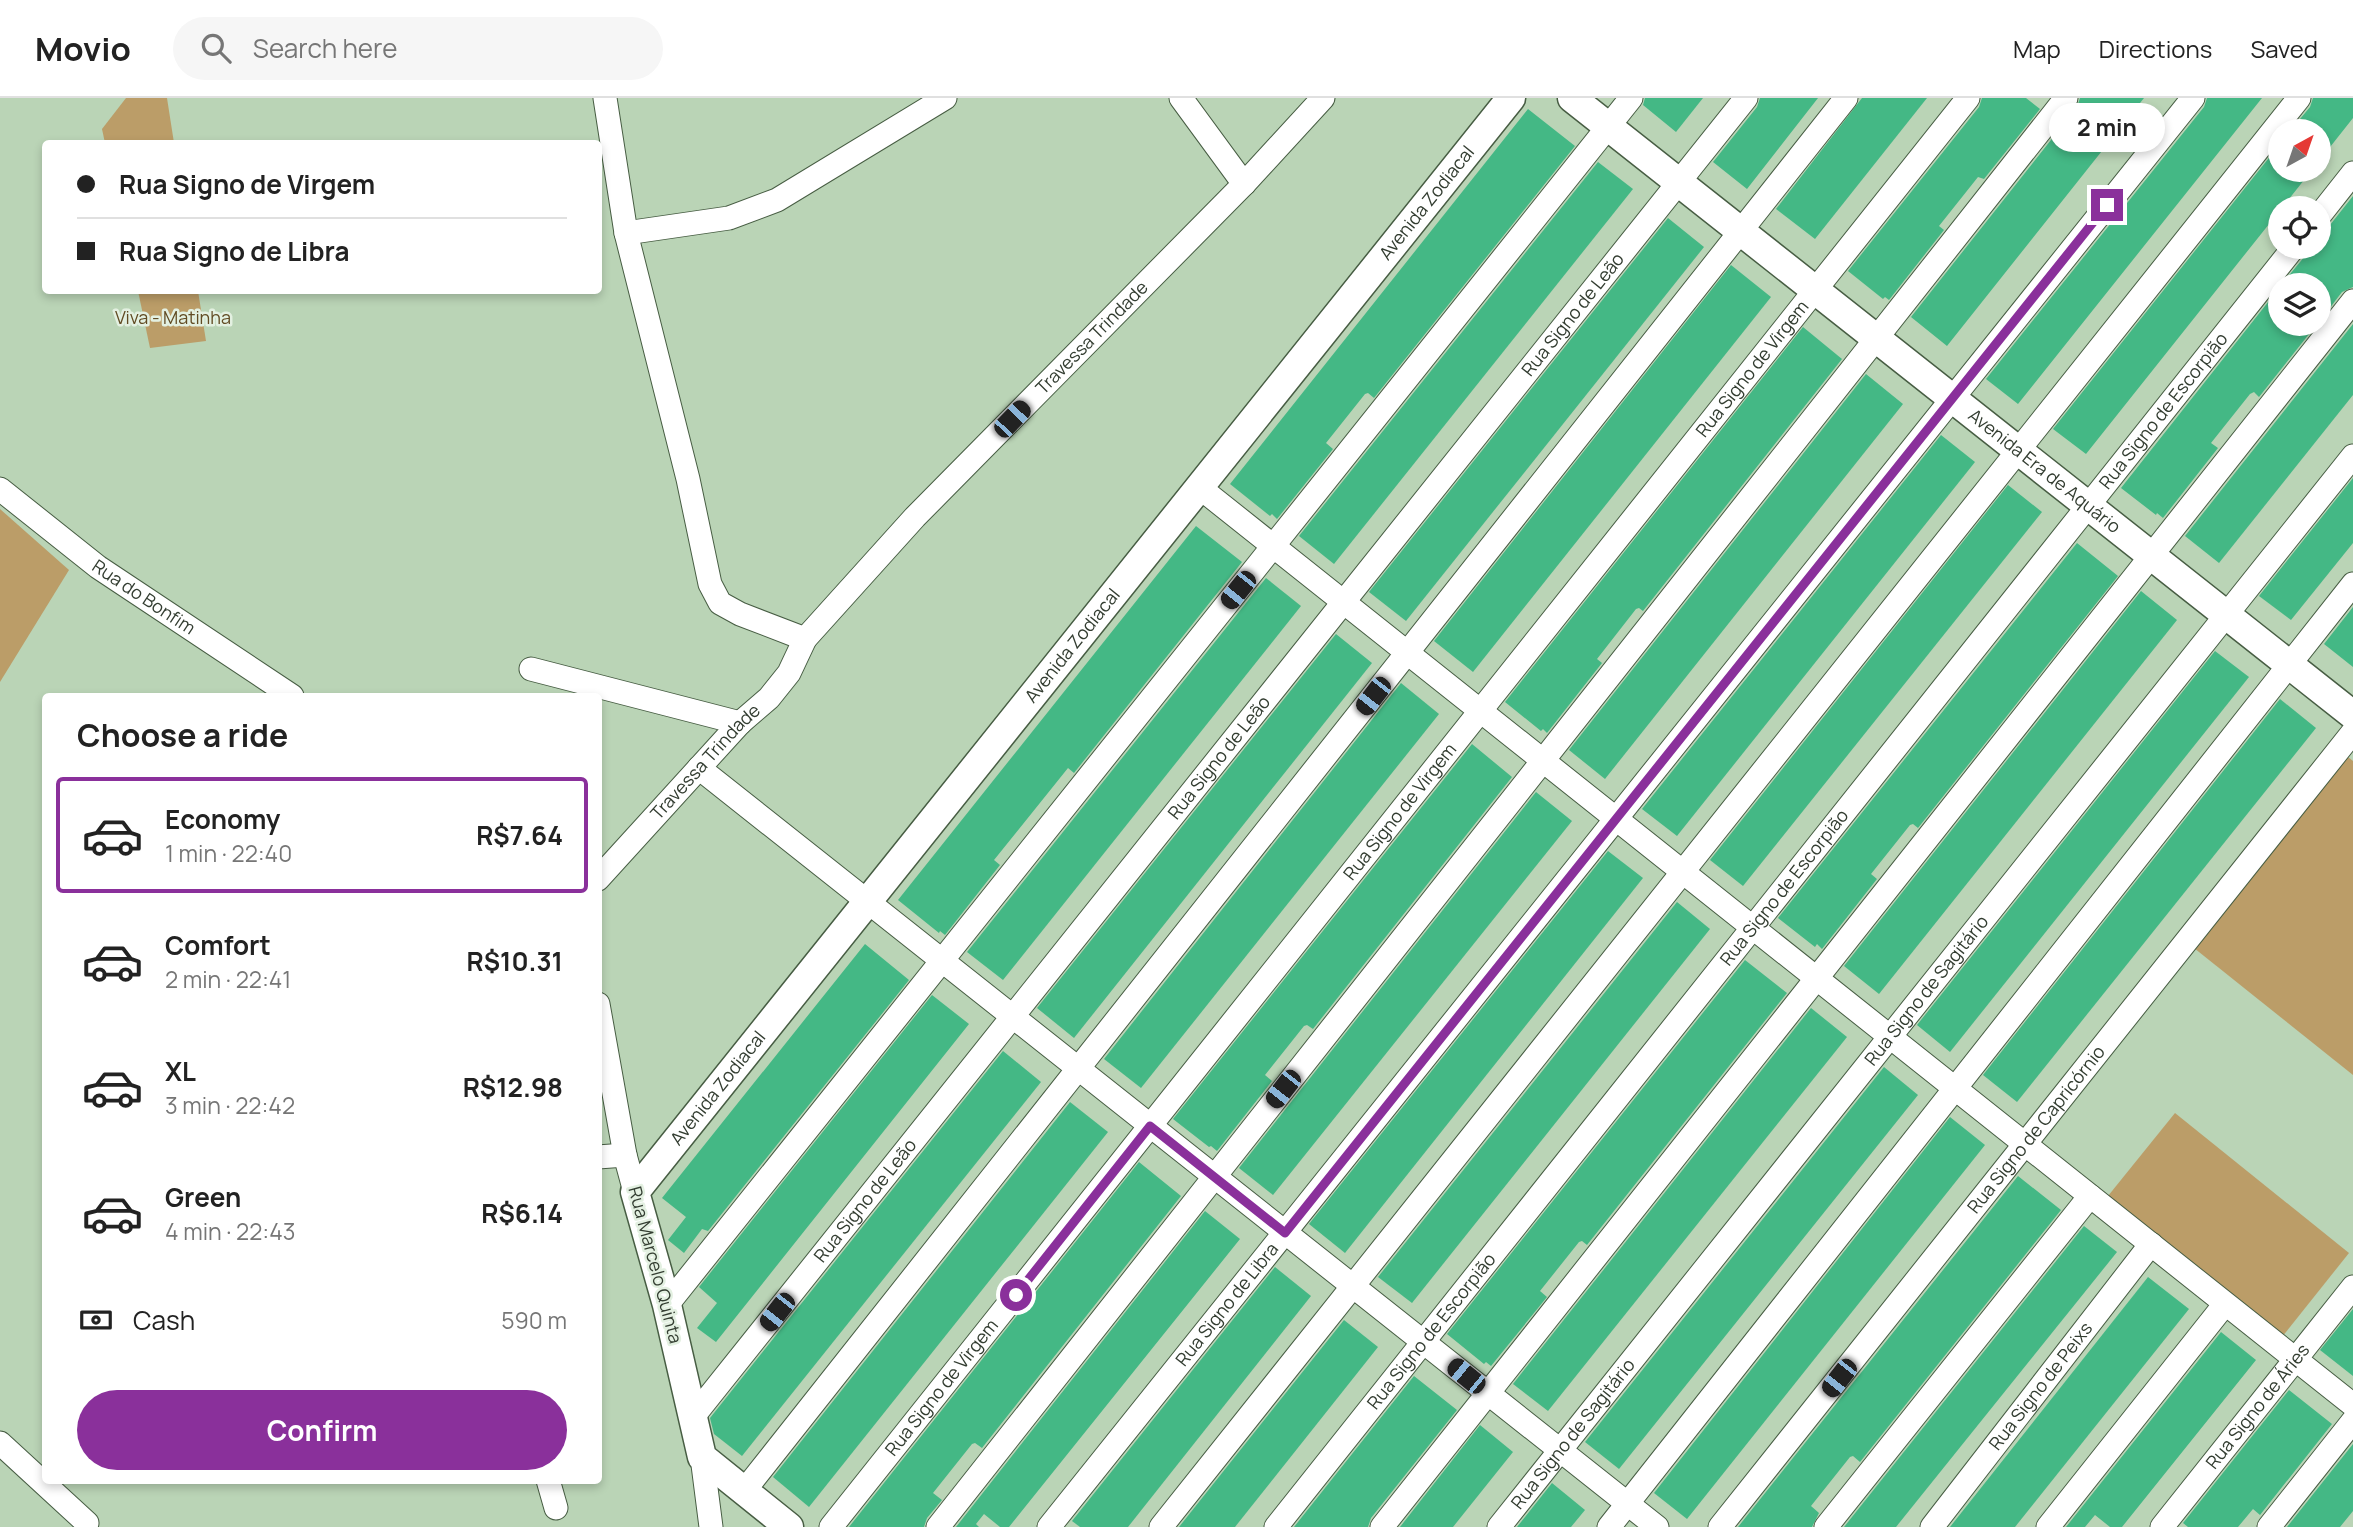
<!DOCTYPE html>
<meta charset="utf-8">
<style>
body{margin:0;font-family:Manrope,sans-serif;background:#f6f6f6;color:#222;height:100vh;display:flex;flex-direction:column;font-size:26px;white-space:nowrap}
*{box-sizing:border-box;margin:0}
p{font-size:23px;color:#767676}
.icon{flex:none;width:38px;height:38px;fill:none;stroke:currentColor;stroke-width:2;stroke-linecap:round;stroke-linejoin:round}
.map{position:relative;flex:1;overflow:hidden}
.panel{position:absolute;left:42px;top:595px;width:560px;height:791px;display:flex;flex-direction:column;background:#fff;border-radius:7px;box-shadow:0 4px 10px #0003}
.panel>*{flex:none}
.banner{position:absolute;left:42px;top:42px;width:560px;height:154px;border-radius:7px;box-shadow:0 4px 10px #0003;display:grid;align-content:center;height:154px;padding:0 35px;background:#fff}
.needle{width:46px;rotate:40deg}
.fabs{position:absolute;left:2268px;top:21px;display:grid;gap:14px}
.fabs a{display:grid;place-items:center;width:63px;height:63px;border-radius:50%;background:#fff;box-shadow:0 4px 10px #0003;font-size:35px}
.end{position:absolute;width:32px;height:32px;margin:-16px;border:9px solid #8a309b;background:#fff;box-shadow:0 0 0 4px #fff}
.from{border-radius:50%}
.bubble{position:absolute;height:49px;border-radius:24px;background:#fff;box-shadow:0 4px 10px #0003;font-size:23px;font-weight:700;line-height:49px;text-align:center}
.car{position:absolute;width:21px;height:42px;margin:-21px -10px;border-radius:9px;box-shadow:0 0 5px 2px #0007;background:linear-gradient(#222 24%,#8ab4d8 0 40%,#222 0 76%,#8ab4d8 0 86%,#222 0)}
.banner b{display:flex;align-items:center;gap:24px;height:66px;font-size:26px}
.banner b+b{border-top:2px solid #e0e0e0}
.banner i{width:18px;height:18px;background:#222}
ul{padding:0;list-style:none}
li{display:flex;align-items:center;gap:21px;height:116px;margin:0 14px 10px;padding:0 21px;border:4px solid transparent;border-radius:7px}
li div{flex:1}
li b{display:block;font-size:26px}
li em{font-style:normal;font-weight:700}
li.active{border-color:#8a309b}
li>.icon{width:63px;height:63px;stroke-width:1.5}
h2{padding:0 35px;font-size:32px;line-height:84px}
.pay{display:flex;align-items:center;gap:18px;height:77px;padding:0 35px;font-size:26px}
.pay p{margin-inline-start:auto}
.button{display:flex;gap:14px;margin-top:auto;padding:14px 35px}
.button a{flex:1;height:80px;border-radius:42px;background:#8a309b;color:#fff;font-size:28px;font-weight:700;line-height:80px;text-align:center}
header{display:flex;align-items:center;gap:42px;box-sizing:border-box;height:98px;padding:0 35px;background:#fff;border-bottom:2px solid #e0e0e0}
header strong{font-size:33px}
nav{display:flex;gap:38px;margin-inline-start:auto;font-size:24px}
.search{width:490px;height:63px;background:#f6f6f6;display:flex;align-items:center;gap:18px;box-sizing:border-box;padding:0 24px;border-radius:38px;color:#767676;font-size:26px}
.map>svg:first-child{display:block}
.green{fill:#bb9d68}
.building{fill:#44b885}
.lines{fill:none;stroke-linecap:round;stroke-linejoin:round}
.minor-casing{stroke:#475d43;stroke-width:25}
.tertiary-casing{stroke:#475d43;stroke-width:31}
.minor{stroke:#fff;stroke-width:23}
.tertiary{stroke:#fff;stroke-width:28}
.route{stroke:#8a309b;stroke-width:9}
.labels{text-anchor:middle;stroke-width:5;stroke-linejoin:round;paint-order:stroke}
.street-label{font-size:18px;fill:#333d31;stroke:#e3f0e1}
.park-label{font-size:18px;fill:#614b23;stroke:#e3f0e1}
</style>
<header>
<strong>Movio</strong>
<div class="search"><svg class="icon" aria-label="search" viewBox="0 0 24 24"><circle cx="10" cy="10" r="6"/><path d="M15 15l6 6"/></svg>Search here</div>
<nav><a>Map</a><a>Directions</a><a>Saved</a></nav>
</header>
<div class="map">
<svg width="2353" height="1429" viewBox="0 0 2353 1429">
<rect width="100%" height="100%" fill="#bad4b6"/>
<g class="green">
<polygon points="126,0 167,0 174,45 105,45 102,31"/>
<polygon points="138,193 198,193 206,243 150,250"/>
<polygon points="0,411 69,472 0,584"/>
<polygon points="2348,659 2353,663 2353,977 2194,850"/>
<polygon points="2175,1015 2349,1155 2282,1239 2108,1098"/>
</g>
<g class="building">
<polygon points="1645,0 1703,0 1676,34 1643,7"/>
<polygon points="1760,0 1818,0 1747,91 1713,64 1757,9"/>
<polygon points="1862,0 1927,0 1815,141 1776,111"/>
<polygon points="1982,0 2026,0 2040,11 1984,81 1978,79 1939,128 1944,132 1889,202 1885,199 1883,201 1848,173 1979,9"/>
<polygon points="2080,0 2144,0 1947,248 1911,219 2077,9"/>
<polygon points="2207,0 2262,0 2018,306 1986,281 2204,9"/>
<polygon points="2313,0 2353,0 2353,20 2319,63 2319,33 2290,33 2310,9"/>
<polygon points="1528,11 1575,48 1374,300 1368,295 1365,296 1326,345 1333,351 1277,421 1272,416 1270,418 1230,386"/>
<polygon points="2280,46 2280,72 2312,72 2086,356 2053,331"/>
<polygon points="1598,64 1633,91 1334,466 1299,438"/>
<polygon points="2353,98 2353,189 2342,194 2319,224 2319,187 2281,187 2305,158 2308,149 2319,149 2319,132 2330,127"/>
<polygon points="1668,120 1704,149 1406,523 1369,494"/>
<polygon points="1731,167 1771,199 1473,574 1434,543"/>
<polygon points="2280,189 2280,226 2317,226 2259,299 2254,294 2250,296 2211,345 2218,350 2163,420 2157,415 2156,417 2121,390"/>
<polygon points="2353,226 2353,297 2219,465 2185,438"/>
<polygon points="1803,229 1842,261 1643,513 1639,510 1636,511 1597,561 1602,565 1547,635 1543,631 1541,633 1505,604"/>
<polygon points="1866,276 1903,306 1605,681 1569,652"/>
<polygon points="1941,337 1975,364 1677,738 1642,711"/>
<polygon points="2353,380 2353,445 2291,522 2259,498"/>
<polygon points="2008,387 2042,414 1743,788 1710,762"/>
<polygon points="1196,428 1242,464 1074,675 1068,670 994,762 1000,767 945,837 940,833 939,835 898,802"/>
<polygon points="2077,445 2118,478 1918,730 1913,726 1910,727 1871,776 1877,781 1822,851 1817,846 1815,849 1778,820"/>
<polygon points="1266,480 1301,508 1003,882 967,854"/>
<polygon points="2141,493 2177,522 1879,896 1844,868"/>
<polygon points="2353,509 2353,569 2324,546"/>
<polygon points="1336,536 1372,565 1074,940 1037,910"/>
<polygon points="2215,553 2249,579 1950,954 1917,927"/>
<polygon points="1401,585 1439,616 1141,990 1104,961"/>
<polygon points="2280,601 2316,630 2017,1004 1983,977"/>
<polygon points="1472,646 1512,679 1313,931 1307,927 1304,928 1265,977 1272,983 1217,1053 1211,1048 1209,1049 1173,1021"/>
<polygon points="1536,694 1572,723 1273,1097 1239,1070"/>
<polygon points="1608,753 1643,780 1345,1155 1309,1126"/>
<polygon points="1677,804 1710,831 1412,1205 1378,1179"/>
<polygon points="865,846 909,882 708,1133 702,1131 684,1155 668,1142 686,1119 662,1100"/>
<polygon points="1745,862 1787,895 1587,1147 1582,1143 1579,1144 1540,1193 1547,1199 1491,1268 1486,1264 1484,1266 1447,1236"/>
<polygon points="932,897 969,926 716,1244 697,1230 717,1205 699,1189"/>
<polygon points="1811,910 1847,939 1548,1313 1513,1286"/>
<polygon points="1003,953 1041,984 742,1358 714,1336 710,1320"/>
<polygon points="1884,969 1918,997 1619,1371 1585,1344"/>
<polygon points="1070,1004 1108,1034 809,1409 773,1379"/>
<polygon points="1950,1019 1985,1047 1687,1421 1654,1395"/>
<polygon points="1139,1064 1181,1098 982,1350 975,1345 972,1346 933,1395 942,1402 927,1420 924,1429 849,1429"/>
<polygon points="2018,1078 2061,1112 1860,1364 1853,1358 1850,1359 1811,1408 1819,1415 1812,1429 1738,1429"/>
<polygon points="1205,1113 1240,1141 1009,1429 1000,1429 984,1416 976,1426 979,1429 956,1429"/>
<polygon points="2084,1128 2117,1154 1896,1429 1844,1429"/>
<polygon points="1275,1169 1311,1198 1128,1429 1080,1429 1072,1423"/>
<polygon points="2148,1179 2189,1211 2015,1429 1950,1429"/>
<polygon points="2353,1211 2353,1278 2320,1252"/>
<polygon points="1344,1222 1378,1249 1235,1429 1179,1429"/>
<polygon points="2221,1234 2256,1262 2122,1429 2110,1429 2095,1417 2085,1429 2066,1429"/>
<polygon points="1414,1278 1457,1312 1371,1420 1368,1429 1294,1429"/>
<polygon points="2289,1292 2332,1326 2260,1417 2253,1411 2238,1429 2188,1429 2183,1425"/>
<polygon points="1480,1327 1513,1354 1453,1429 1400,1429"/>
<polygon points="2353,1346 2353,1413 2340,1429 2287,1429"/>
<polygon points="1552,1385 1585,1412 1571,1429 1517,1429"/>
</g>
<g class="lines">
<g class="minor-casing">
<g id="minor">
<polyline points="605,0 626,135 688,381 710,486 720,505 740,516 805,541"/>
<polyline points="1181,0 1244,86"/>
<polyline points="2319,118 2353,75"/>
<polyline points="626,135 729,120 777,102 945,0"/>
<polyline points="1199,389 2353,1307"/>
<path id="s1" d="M 0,391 L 98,469 L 292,598"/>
<polyline points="531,571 740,625"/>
<polyline points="699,670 1657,1429"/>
<path id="s2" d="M 598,781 L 740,625 L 769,600 L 789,575 L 805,541 L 915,419 L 1244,86 L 1323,0"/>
<polyline points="598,906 625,1057 635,1094"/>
<polyline points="598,1059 625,1057"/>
<polyline points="667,1207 1631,0"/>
<path id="s3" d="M 692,1320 L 1746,0"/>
<polyline points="0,1345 87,1425"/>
<polyline points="702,1359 711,1429"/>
<polyline points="548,1382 556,1410"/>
<polyline points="744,1393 1846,0"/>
<path id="s4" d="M 831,1429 L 1968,0"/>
<polyline points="938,1429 2066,0"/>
<path id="s5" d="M 1049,1429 L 2193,0"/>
<polyline points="1161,1429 2299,0"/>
<path id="s6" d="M 1276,1429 L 2294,149"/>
<polyline points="1382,1429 2353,203"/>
<path id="s7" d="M 1499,1429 L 2353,358"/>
<polyline points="1609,1429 2353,486"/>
<path id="s8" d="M 1720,1429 L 2353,634"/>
<polyline points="1826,1429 2090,1098"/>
<path id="s9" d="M 1932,1429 L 2151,1146"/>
<polyline points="2048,1429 2225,1206"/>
<path id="s10" d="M 2162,1429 L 2353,1189"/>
<polyline points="2269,1429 2353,1323"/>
</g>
</g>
<g class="tertiary-casing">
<g id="tertiary">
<path id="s11" d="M 1572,0 L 2353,617"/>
<path id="s12" d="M 789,1429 L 702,1359 L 667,1207 L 635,1094 L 1511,0"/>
</g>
</g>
<use href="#minor" class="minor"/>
<use href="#tertiary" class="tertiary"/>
</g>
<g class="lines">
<polyline class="route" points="1016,1197 1150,1028 1285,1135 2107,107"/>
</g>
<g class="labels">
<g class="street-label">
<text dy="6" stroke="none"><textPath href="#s12" startOffset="1652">Avenida Zodiacal</textPath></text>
<text dy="6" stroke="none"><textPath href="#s3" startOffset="1412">Rua Signo de Leão</textPath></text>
<text dy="6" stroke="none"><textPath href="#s2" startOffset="735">Travessa Trindade</textPath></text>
<text dy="6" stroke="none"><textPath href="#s4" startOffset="1480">Rua Signo de Virgem</textPath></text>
<text dy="6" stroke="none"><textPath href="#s6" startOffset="1426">Rua Signo de Escorpião</textPath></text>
<text dy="6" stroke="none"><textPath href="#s11" startOffset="602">Avenida Era de Aquário</textPath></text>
<text dy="6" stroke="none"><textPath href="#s1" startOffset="180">Rua do Bonfim</textPath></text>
<text dy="6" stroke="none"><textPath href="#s12" startOffset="1085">Avenida Zodiacal</textPath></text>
<text dy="6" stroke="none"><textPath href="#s3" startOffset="845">Rua Signo de Leão</textPath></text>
<text dy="6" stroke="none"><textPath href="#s2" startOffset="159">Travessa Trindade</textPath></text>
<text dy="6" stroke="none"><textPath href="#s4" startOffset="914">Rua Signo de Virgem</textPath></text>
<text dy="6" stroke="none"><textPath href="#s6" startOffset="817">Rua Signo de Escorpião</textPath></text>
<text dy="6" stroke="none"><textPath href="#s7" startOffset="686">Rua Signo de Sagitário</textPath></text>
<text dy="6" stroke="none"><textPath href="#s12" startOffset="518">Avenida Zodiacal</textPath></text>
<text dy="6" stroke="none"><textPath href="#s8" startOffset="508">Rua Signo de Capricórnio</textPath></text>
<text dy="6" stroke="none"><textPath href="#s3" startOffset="278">Rua Signo de Leão</textPath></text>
<text transform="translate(655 1167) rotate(75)" y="6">Rua Marcelo Quinta</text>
<text dy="6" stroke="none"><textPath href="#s5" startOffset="285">Rua Signo de Libra</textPath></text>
<text dy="6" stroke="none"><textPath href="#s6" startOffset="250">Rua Signo de Escorpião</textPath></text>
<text dy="6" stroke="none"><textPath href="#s9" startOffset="178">Rua Signo de Peixs</textPath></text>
<text dy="6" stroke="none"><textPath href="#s4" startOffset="178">Rua Signo de Virgem</textPath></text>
<text dy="6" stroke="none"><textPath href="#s10" startOffset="154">Rua Signo de Áries</textPath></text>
<text dy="6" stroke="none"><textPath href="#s7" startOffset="119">Rua Signo de Sagitário</textPath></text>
</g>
<g class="park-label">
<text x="173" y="226">Viva - Matinha</text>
</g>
</g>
</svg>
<div class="fabs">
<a><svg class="needle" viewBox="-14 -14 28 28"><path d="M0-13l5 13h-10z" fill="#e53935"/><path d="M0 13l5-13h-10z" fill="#767676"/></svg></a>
<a><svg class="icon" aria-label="locate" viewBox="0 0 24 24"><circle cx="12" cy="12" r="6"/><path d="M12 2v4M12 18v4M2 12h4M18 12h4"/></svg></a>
<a><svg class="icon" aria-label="layers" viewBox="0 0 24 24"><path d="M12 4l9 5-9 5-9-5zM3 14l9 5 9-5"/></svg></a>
</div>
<i class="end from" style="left:1016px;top:1197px"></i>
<i class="end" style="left:2107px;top:107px"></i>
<div class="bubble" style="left:2049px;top:5px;width:116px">2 min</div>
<i class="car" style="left:1012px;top:321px;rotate:44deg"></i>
<i class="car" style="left:1238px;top:492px;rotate:219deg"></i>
<i class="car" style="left:1373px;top:598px;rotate:218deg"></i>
<i class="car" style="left:1283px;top:991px;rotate:218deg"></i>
<i class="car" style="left:777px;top:1214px;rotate:218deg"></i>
<i class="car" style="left:1466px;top:1278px;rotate:309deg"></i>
<i class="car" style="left:1839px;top:1280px;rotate:218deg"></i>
<div class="banner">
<b><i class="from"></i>Rua Signo de Virgem</b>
<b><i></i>Rua Signo de Libra</b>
</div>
<section class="panel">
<h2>Choose a ride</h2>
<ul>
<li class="active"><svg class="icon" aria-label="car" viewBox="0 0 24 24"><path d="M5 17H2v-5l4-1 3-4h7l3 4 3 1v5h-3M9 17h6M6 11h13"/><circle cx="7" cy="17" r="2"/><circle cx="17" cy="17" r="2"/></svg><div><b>Economy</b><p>1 min · 22:40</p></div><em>R$7.64</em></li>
<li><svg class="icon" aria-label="car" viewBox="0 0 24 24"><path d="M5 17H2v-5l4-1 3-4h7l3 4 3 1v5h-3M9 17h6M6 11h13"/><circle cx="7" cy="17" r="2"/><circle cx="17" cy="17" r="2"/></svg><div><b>Comfort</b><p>2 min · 22:41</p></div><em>R$10.31</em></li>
<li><svg class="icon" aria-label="car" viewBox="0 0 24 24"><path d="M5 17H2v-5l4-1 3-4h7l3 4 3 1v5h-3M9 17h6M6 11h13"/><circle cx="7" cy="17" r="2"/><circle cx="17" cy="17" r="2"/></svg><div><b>XL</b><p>3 min · 22:42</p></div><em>R$12.98</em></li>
<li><svg class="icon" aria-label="car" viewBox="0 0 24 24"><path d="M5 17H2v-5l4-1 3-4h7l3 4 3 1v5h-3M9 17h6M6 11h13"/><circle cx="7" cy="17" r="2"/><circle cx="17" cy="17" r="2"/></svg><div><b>Green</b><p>4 min · 22:43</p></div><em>R$6.14</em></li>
</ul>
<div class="pay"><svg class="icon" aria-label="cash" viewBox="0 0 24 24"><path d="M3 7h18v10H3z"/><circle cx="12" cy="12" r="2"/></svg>Cash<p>590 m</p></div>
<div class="button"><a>Confirm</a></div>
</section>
</div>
